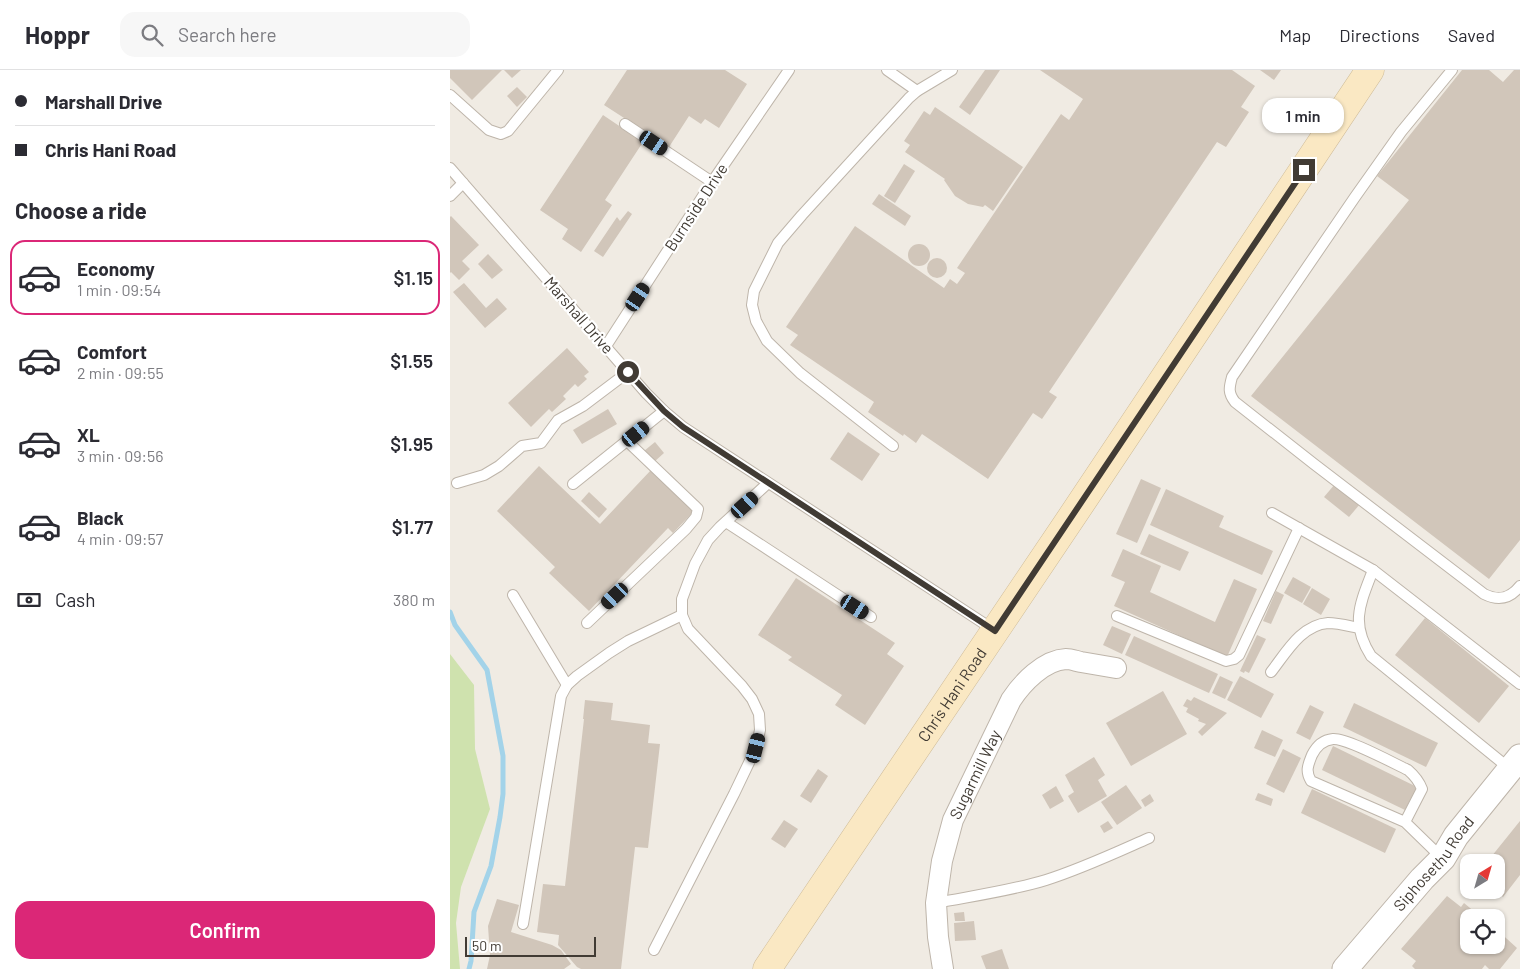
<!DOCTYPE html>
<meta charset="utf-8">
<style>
body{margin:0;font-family:Barlow,sans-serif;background:#f7f7f7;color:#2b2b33;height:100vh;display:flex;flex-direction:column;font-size:19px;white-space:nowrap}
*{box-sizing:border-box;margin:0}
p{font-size:16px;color:#7c7c81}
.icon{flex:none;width:28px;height:28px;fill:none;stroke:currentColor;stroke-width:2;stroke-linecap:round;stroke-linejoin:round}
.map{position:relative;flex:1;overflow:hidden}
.drawer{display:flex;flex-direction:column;background:#fff;width:450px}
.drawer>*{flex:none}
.banner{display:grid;align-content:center;height:110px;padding:0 15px;background:#fff}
.needle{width:32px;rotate:37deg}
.controls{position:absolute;left:1010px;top:784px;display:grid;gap:10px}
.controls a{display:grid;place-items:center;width:45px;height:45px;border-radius:10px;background:#fff;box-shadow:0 1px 4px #0004;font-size:25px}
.scale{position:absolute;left:15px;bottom:12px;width:131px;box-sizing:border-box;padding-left:5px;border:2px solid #413b34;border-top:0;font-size:14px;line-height:18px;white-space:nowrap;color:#413b34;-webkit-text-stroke:4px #fff;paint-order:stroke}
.end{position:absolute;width:22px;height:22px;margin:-11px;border:6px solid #413b34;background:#fff;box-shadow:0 0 0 2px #fff}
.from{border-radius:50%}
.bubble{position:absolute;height:35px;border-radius:15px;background:#fff;box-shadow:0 1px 4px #0004;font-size:16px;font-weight:600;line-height:35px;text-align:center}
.car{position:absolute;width:15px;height:30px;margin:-15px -8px;border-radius:6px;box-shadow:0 0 4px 1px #0007;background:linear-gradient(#222 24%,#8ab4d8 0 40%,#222 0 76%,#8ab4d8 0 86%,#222 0)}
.banner b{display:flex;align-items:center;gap:18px;height:48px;font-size:19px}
.banner b+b{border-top:1px solid #e1e1e2}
.banner i{width:12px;height:12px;background:#2b2b33}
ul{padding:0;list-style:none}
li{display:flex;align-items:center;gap:15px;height:75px;margin:0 10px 8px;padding:0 5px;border:2px solid transparent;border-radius:15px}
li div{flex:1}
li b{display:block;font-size:19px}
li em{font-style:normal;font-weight:600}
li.on{border-color:#db2777}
li>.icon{width:45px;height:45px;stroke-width:1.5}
h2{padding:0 15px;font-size:22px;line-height:60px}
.pay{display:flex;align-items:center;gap:12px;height:55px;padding:0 15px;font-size:19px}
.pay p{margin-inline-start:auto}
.cta{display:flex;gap:10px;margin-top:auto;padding:10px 15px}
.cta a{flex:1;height:58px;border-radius:15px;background:#db2777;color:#fff;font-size:20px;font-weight:600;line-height:58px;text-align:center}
header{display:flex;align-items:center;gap:30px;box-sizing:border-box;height:70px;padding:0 25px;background:#fff;border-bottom:1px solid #e1e1e2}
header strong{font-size:24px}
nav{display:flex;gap:28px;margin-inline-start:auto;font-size:18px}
.search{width:350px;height:45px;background:#f7f7f7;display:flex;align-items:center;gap:12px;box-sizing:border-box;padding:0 18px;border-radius:15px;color:#7c7c81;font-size:19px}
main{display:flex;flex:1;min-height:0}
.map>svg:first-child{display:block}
.green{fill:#cfe2ae}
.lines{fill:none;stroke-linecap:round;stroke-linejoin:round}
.stream{stroke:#a3d3e9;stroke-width:5}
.building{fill:#d1c6ba}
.service-casing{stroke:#beb5aa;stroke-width:12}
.minor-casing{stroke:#beb5aa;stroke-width:22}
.tertiary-casing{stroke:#beb5aa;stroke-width:27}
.secondary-casing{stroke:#cdba96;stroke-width:29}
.service{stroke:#fff;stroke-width:10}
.minor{stroke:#fff;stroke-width:20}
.tertiary{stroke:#fff;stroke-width:25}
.secondary{stroke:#fae8c3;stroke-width:28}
.route{stroke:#413b34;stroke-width:6}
.labels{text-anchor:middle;stroke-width:4.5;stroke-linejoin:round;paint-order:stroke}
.street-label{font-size:16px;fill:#413b34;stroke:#fff}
</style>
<header>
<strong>Hoppr</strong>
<div class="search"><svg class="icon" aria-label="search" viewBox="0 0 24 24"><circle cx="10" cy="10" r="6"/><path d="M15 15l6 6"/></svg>Search here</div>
<nav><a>Map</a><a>Directions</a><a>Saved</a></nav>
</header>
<main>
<section class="drawer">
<div class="banner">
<b><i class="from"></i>Marshall Drive</b>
<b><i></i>Chris Hani Road</b>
</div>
<h2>Choose a ride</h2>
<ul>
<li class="on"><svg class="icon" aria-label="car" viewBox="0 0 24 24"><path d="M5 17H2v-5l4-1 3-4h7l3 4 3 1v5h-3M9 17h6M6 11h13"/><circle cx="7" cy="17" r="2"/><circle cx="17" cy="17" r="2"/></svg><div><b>Economy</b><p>1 min · 09:54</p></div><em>$1.15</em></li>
<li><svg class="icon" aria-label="car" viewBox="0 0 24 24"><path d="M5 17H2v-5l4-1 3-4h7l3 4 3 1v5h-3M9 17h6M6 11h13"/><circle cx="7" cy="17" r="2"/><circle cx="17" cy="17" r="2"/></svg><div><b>Comfort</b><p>2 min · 09:55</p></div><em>$1.55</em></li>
<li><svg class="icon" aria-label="car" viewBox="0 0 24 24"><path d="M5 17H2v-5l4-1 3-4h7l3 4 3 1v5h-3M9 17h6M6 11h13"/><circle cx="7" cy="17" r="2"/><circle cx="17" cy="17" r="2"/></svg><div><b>XL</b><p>3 min · 09:56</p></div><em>$1.95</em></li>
<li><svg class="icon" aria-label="car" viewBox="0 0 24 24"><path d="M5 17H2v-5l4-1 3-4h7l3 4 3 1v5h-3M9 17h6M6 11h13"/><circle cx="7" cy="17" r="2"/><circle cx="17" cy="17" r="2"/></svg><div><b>Black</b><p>4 min · 09:57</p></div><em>$1.77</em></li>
</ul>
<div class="pay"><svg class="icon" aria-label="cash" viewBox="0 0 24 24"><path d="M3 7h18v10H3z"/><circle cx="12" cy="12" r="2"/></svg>Cash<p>380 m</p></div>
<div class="cta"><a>Confirm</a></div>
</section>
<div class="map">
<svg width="1070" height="899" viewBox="0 0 1070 899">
<rect width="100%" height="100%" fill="#f0ebe3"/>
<polygon class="green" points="0,584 24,615 25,679 40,739 11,817 6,853 10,899 0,899"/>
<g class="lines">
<polyline class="stream" points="0,542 5,555 37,600 53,686 53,724 50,747 41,796 24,842 21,891 19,899"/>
</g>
<g class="building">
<polygon points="0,0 52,0 22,30 0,8"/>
<polygon points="54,0 71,0 62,8"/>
<polygon points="177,0 275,0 297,14 269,58 255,49 251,54 239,46 219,77 154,35"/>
<polygon points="535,0 550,0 520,45 509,37"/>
<polygon points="590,0 782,0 805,16 791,37 799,42 776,77 767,72 599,322 607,327 592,349 583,343 538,409 472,364 466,373 454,364 453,366 418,342 424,332 340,275 348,265 336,257 405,156 494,218 500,209 507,214 515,203 507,198 611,44 619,50 633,29"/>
<polygon points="810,0 831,0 824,10"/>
<polygon points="1012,0 1039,0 1053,12 1064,0 1070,0 1070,470 1039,509 801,326 959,130 927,106"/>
<polygon points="67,17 77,27 67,37 57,26"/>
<polygon points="485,37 573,97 543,141 535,135 533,137 518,134 505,126 494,110 495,109 455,82 460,75 454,71 474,41 480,45"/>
<polygon points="153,45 193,72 155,130 162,135 131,182 112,169 118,159 90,140"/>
<polygon points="454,94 465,101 445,133 434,126"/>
<polygon points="429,124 461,146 455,156 422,134"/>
<polygon points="178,141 182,144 153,187 144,181 167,147 170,151"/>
<polygon points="1,146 29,175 12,191 20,199 9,210 1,202 0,203 0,147"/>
<circle cx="469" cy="185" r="11"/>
<polygon points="38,184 53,200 42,209 28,194"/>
<circle cx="487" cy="198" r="10"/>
<polygon points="14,213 36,238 47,228 57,239 35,258 3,222"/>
<polygon points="117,278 139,302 134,306 137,309 128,317 125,314 113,326 116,329 102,342 99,339 81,357 58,333"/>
<polygon points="158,339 167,354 132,374 123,360"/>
<polygon points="398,362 430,384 412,411 380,389"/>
<polygon points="205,372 214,383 204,392 194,381"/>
<polygon points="89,396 150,454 201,400 244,441 223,463 218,458 139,541 99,503 105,497 47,441"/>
<polygon points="691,409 711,418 687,473 666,464"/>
<polygon points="885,414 910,434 899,447 874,427"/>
<polygon points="716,419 774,446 769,457 823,481 812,505 700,455"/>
<polygon points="139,422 157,439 149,448 131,431"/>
<polygon points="699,464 739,482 730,501 690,484"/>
<polygon points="673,479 711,496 700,522 765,552 784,509 807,519 777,587 664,536 675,512 661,506"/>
<polygon points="843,507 861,517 852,533 834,523"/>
<polygon points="346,508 445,573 437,584 454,596 415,655 385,635 392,625 338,590 342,587 308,565"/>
<polygon points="862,518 880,529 871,545 853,534"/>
<polygon points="826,521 834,525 821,554 813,551"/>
<polygon points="975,548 1059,616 1029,653 945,585"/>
<polygon points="662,556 681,564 672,584 653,575"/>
<polygon points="807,565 816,569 799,603 795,601 794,603 790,601"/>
<polygon points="684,566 768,604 759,623 675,585"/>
<polygon points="770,606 783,612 775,629 762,623"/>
<polygon points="790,606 824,624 811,648 777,630"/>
<polygon points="713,621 737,664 681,696 656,653"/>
<polygon points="744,627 777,643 752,666 748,662 756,654 748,651 749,649 736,642 738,638 733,636 737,629 741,631"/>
<polygon points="135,630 163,633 161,650 200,655 198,673 210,674 198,778 185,777 171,899 131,899 127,897 108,875 109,865 87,862 93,814 115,816 134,649 133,649"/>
<polygon points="904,633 988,673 976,697 893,657"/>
<polygon points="860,635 874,642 860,670 846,663"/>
<polygon points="812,660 833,670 825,687 804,678"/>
<polygon points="883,676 967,717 955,740 872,700"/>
<polygon points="833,679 851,688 834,723 816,714"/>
<polygon points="644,687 655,705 648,710 657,726 628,743 618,726 624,722 615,705"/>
<polygon points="368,699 378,706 361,733 350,726"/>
<polygon points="676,715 692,738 667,755 651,732"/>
<polygon points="606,716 614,731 600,739 592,725"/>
<polygon points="862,719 946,759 935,783 851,743"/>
<polygon points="808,723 823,729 821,736 805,730"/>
<polygon points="700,724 704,731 695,737 691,730"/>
<polygon points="334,750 348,759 335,778 321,769"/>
<polygon points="658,751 663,758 654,763 650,756"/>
<polygon points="1070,751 1070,805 1053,827 1046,820 1046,792 1037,792"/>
<polygon points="997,826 1011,837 1014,833 1032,848 1019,848 1019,875 1046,875 1046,859 1067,878 1050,899 1039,899 1035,895 1032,899 965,899 962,896 966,891 951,879"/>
<polygon points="47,829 69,835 61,862 102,875 111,880 121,894 114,899 37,899 40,885 38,856"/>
<polygon points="514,842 515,851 505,851 504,843"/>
<polygon points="524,851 526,870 505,871 504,853"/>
<polygon points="552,879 559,899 536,899 531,886"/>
</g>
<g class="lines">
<g class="service-casing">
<g id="service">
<polyline points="437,0 467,21"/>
<path d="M 1002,0 L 951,62 L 905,127 L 782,307 C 779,318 778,323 785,332 L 864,394 L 1034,524 C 1048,531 1060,529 1070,516"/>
<polyline points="0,25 39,60 51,64 58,61 108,0"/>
<polyline points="175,54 262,112"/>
<polyline points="0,98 196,323 214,341 233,357 544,560"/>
<polyline points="0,126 13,113"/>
<polyline points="156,276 262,112 339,0"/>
<polyline points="443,376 350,303 317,271 306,251 302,235 304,221 328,173 352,145 459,28 467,21 502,0"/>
<polyline points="7,413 34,405 49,396 72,376 91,373 108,350 133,336 178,302"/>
<polyline points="123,414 214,341"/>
<polyline points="822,443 923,500 1070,614"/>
<polyline points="276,452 421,547"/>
<path d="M 923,500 C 910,534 900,553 921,586 L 1060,699"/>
<polyline points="63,525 117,615"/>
<polyline points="667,546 776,591 784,589 789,585 849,458"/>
<polyline points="137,553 236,459 246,447 248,439 244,435 177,371"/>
<path d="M 821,602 C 836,583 851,555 878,553 C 888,553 899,556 909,558"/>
<path d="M 955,752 L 972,719 C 969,711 965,706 958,700 C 943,693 897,668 883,669 C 873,670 866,677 862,685 C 858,695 855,701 861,711 L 955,752 L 992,788"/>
<path d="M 486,833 C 522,826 560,821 596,810 C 631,799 665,783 699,768"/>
<polyline points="73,854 111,626 117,615 127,606 159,583 178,571 232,545"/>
<polyline points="204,880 284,724 306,678 310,660 309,644 302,629 292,616 238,559 232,545 232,529 245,494 258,470 270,457 318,413"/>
</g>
</g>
<g class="minor-casing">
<g id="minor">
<path id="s1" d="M 493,899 L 488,867 L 486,833 L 492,791 L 503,750 L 561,630 C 572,613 594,590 616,589 C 621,589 626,591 631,592 C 643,594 654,596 666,598"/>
</g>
</g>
<g class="tertiary-casing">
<g id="tertiary">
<path id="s2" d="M 895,899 L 972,809 L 993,788 L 1006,766 L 1070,687"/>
</g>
</g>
<g class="secondary-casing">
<g id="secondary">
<path id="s3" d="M 317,899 L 621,448 L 920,0"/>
</g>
</g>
<use href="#service" class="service"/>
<use href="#minor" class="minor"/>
<use href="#tertiary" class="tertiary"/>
<use href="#secondary" class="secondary"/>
</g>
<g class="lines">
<polyline class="route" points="178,302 214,341 233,357 545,561 854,100"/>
</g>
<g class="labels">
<g class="street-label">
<text transform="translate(246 137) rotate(-57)" y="6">Burnside Drive</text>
<text transform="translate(129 245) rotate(49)" y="6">Marshall Drive</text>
<text dy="6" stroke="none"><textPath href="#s3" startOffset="331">Chris Hani Road</textPath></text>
<text dy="6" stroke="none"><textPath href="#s1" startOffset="202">Sugarmill Way</textPath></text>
<text dy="6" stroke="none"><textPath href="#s2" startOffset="138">Siphosethu Road</textPath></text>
</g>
</g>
</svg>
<div class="controls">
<a><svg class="needle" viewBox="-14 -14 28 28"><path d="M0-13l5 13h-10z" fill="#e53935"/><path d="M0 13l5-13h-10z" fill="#7c7c81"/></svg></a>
<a><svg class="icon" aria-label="locate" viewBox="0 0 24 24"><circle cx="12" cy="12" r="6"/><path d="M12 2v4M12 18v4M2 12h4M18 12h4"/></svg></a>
</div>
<div class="scale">50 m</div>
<i class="end from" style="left:178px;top:302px"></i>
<i class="end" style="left:854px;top:100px"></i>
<div class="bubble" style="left:812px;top:28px;width:82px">1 min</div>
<i class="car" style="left:204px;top:73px;rotate:124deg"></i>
<i class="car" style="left:188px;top:227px;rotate:33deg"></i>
<i class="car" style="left:186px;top:364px;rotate:51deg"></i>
<i class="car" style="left:295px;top:435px;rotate:48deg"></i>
<i class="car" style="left:165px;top:526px;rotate:227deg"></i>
<i class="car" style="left:405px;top:537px;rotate:123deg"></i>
<i class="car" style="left:306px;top:678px;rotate:14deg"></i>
</div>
</main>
